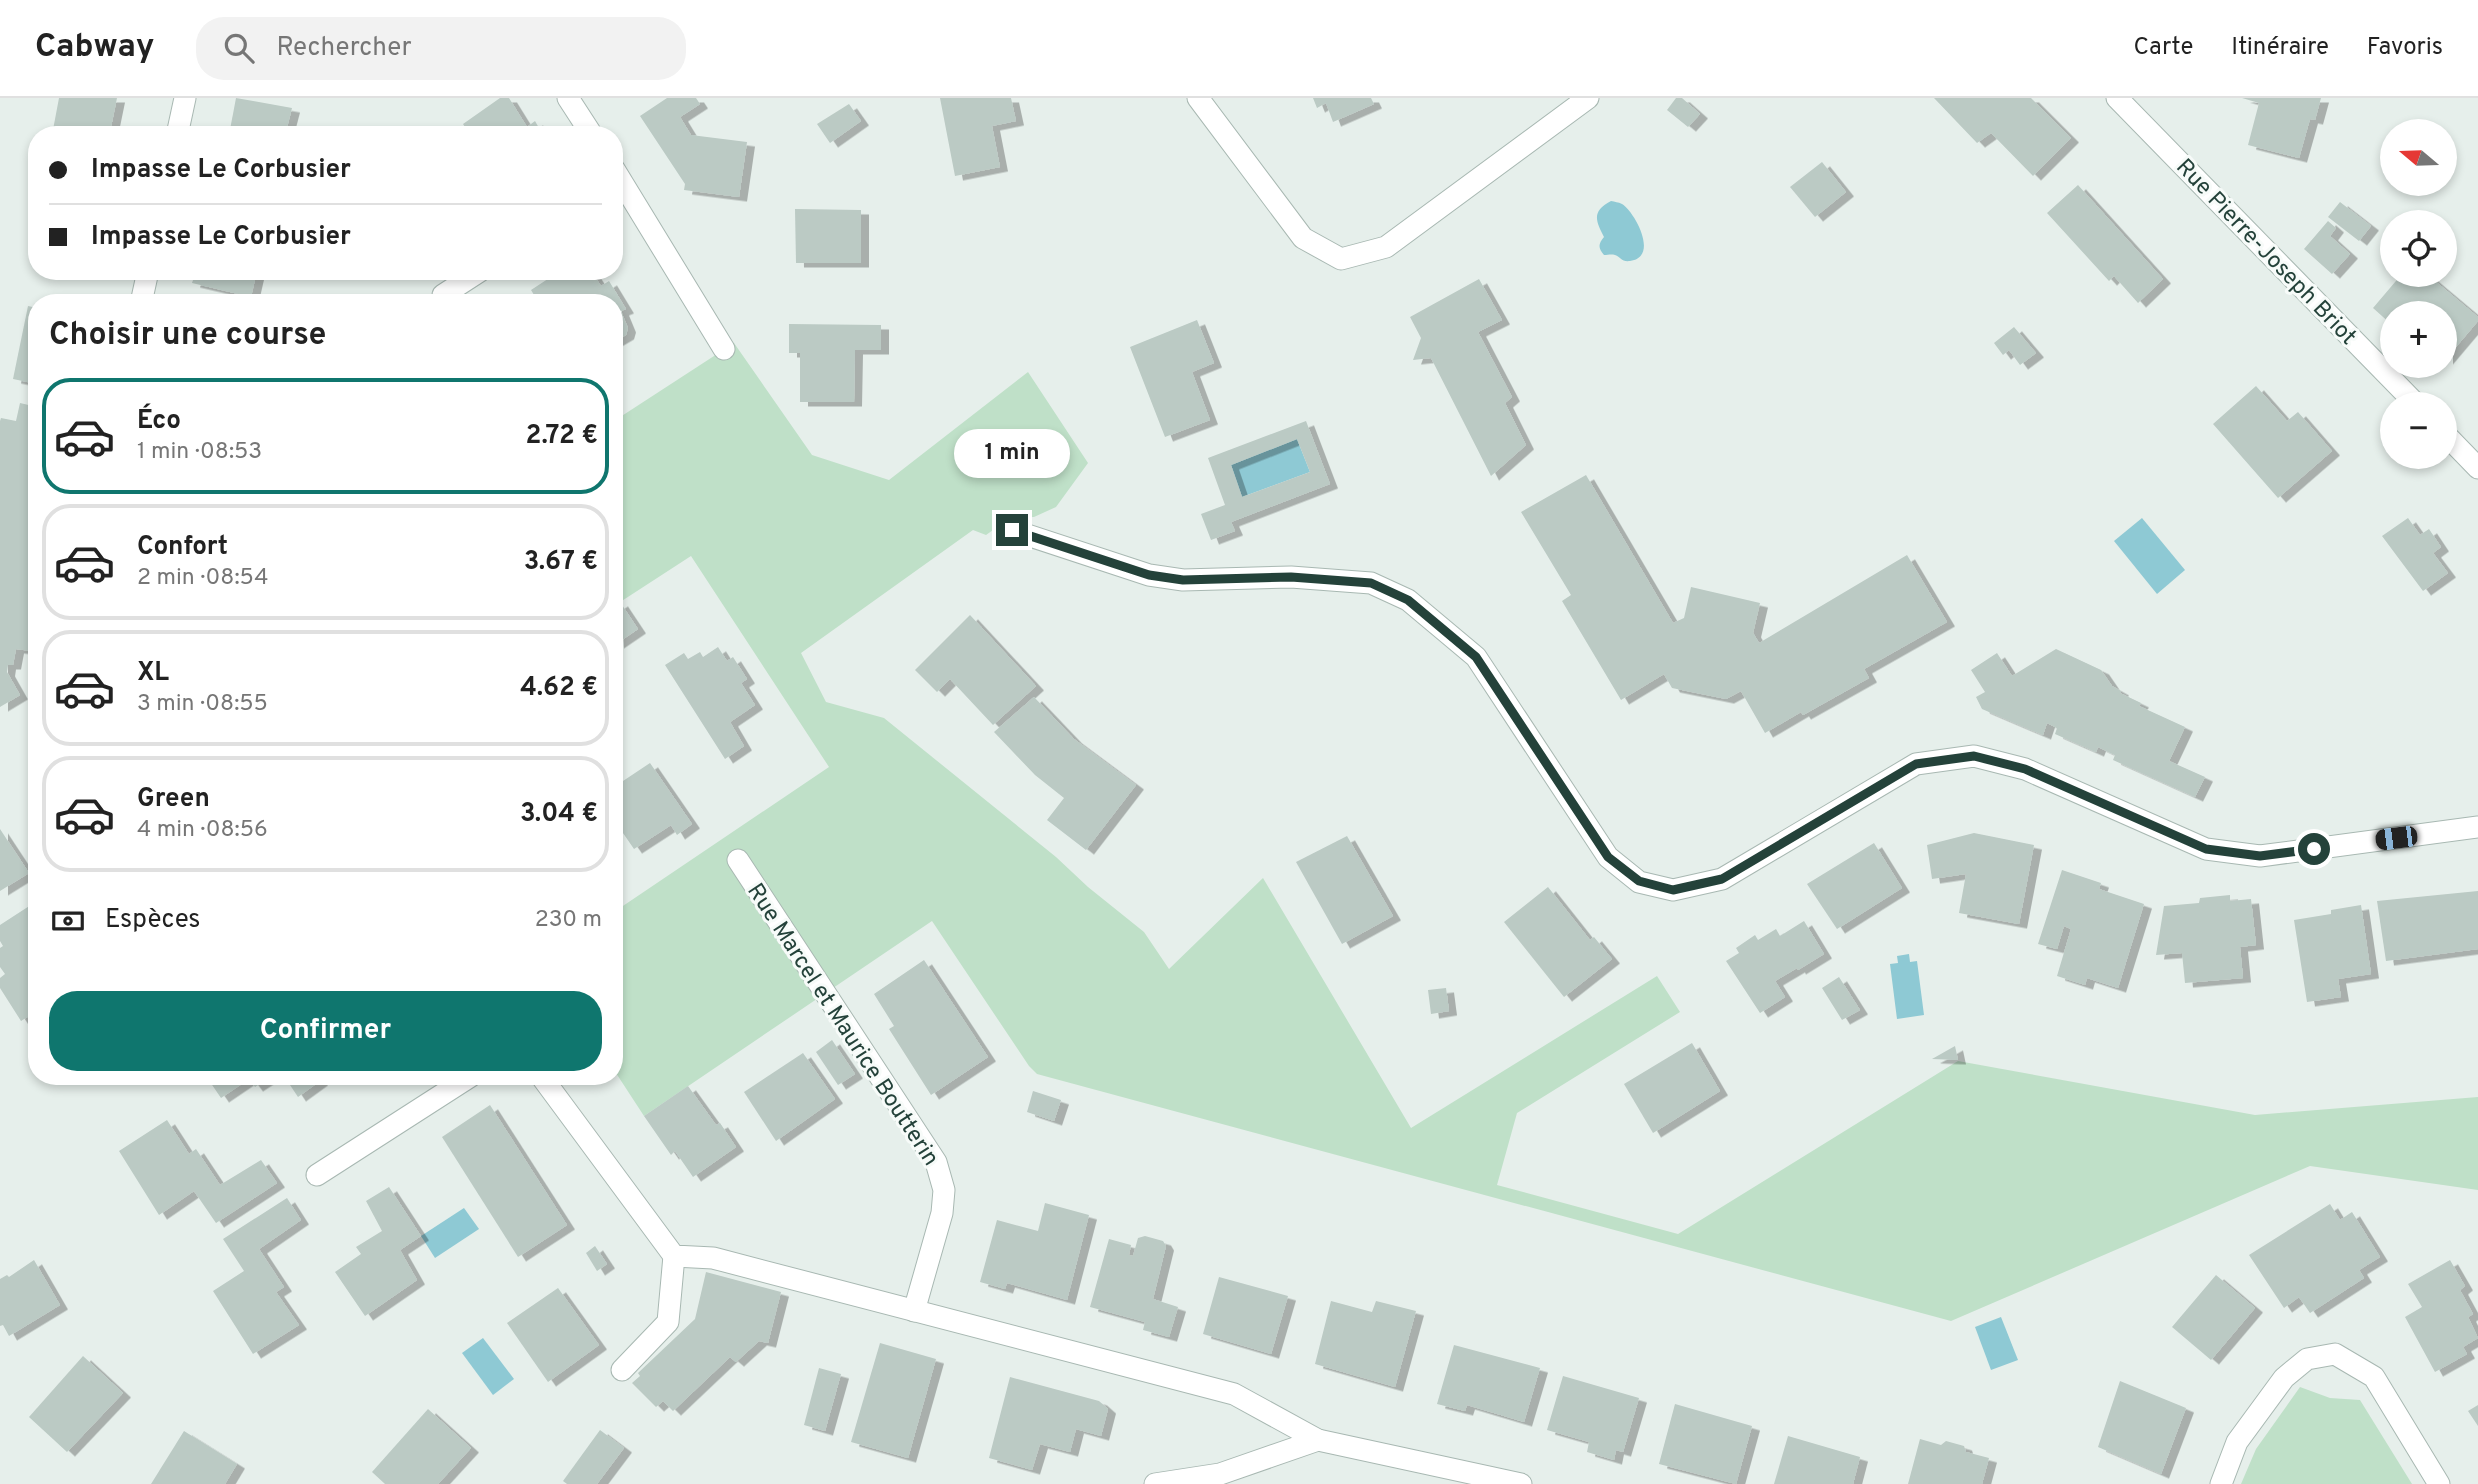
<!DOCTYPE html>
<html lang="fr">
<meta charset="utf-8">
<style>
body{margin:0;font-family:Overpass,sans-serif;background:#f2f2f2;color:#222;height:100vh;display:flex;flex-direction:column;font-size:26px;white-space:nowrap}
*{box-sizing:border-box;margin:0}
p{font-size:23px;color:#767676}
.icon{flex:none;width:38px;height:38px;fill:none;stroke:currentColor;stroke-width:2;stroke-linecap:round;stroke-linejoin:round}
.map{position:relative;flex:1;overflow:hidden}
.side{position:absolute;left:28px;top:196px;width:595px;height:791px;display:flex;flex-direction:column;background:#fff;border-radius:28px;box-shadow:0 4px 10px #0003}
.side>*{flex:none}
.top-card{position:absolute;left:28px;top:28px;width:595px;height:154px;border-radius:28px;box-shadow:0 4px 10px #0003;display:grid;align-content:center;height:154px;padding:0 21px;background:#fff}
.needle{width:46px;rotate:289deg}
.tools{position:absolute;left:2380px;top:21px;display:grid;gap:14px}
.tools a{display:grid;place-items:center;width:77px;height:77px;border-radius:50%;background:#fff;box-shadow:0 4px 10px #0003;font-size:35px}
.end{position:absolute;width:32px;height:32px;margin:-16px;border:9px solid #24423a;background:#fff;box-shadow:0 0 0 4px #fff}
.from{border-radius:50%}
.bubble{position:absolute;height:49px;border-radius:24px;background:#fff;box-shadow:0 4px 10px #0003;font-size:23px;font-weight:700;line-height:49px;text-align:center}
.car{position:absolute;width:21px;height:42px;margin:-21px -10px;border-radius:9px;box-shadow:0 0 5px 2px #0007;background:linear-gradient(#222 24%,#8ab4d8 0 40%,#222 0 76%,#8ab4d8 0 86%,#222 0)}
.top-card b{display:flex;align-items:center;gap:24px;height:66px;font-size:26px}
.top-card b+b{border-top:2px solid #e0e0e0}
.top-card i{width:18px;height:18px;background:#222}
ul{padding:0;list-style:none}
li{display:flex;align-items:center;gap:21px;height:116px;margin:0 14px 10px;padding:0 7px;border:4px solid #e0e0e0;border-radius:28px}
li div{flex:1}
li b{display:block;font-size:26px}
li em{font-style:normal;font-weight:700}
li.on{border-color:#0f766e}
li>.icon{width:63px;height:63px;stroke-width:1.5}
h2{padding:0 21px;font-size:32px;line-height:84px}
.pay{display:flex;align-items:center;gap:18px;height:77px;padding:0 21px;font-size:26px}
.pay p{margin-inline-start:auto}
.cta{display:flex;gap:14px;margin-top:auto;padding:14px 21px}
.cta a{flex:1;height:80px;border-radius:28px;background:#0f766e;color:#fff;font-size:28px;font-weight:700;line-height:80px;text-align:center}
header{display:flex;align-items:center;gap:42px;box-sizing:border-box;height:98px;padding:0 35px;background:#fff;border-bottom:2px solid #e0e0e0}
header strong{font-size:33px}
nav{display:flex;gap:38px;margin-inline-start:auto;font-size:24px}
.search{width:490px;height:63px;background:#f2f2f2;display:flex;align-items:center;gap:18px;box-sizing:border-box;padding:0 24px;border-radius:28px;color:#767676;font-size:26px}
.map>svg:first-child{display:block}
.green{fill:#bfe0c8}
.water{fill:#8ec9d4}
.building{fill:#bbcac4;fill-rule:evenodd;filter:url(#shadow)}
.lines{fill:none;stroke-linecap:round;stroke-linejoin:round}
.minor-casing{stroke:#a8b8b2;stroke-width:23}
.minor{stroke:#fff;stroke-width:21}
.route{stroke:#24423a;stroke-width:9}
.labels{text-anchor:middle;stroke-width:6;stroke-linejoin:round;paint-order:stroke}
.street-label{font-size:23px;fill:#24423a;stroke:#f7fbf9}
</style>
<header>
<strong>Cabway</strong>
<div class="search"><svg class="icon" aria-label="search" viewBox="0 0 24 24"><circle cx="10" cy="10" r="6"/><path d="M15 15l6 6"/></svg>Rechercher</div>
<nav><a>Carte</a><a>Itinéraire</a><a>Favoris</a></nav>
</header>
<div class="map">
<svg width="2478" height="1386" viewBox="0 0 2478 1386">
<defs>
<filter id="shadow"><feDropShadow dx="8" dy="4.5" stdDeviation="0" flood-color="#0004"/></filter>
</defs>
<rect width="100%" height="100%" fill="#e6efeb"/>
<g class="green">
<polygon points="734,245 812,357 889,382 1028,274 1088,365 1056,409 1034,419 1010,420 986,437 973,432 801,555 826,604 884,620 1056,759 1088,789 1144,834 1169,871 1263,780 1411,1030 1657,878 1680,914 1517,1015 1497,1087 1678,1136 1958,963 2255,1017 2478,999 2478,1092 2310,1068 1951,1223 1037,976 1029,968 932,823 644,1018 614,972 614,814 829,669 691,458 614,508 614,323"/>
<polygon points="2300,1289 2330,1300 2360,1302 2412,1386 2241,1386 2256,1351"/>
</g>
<g class="water">
<path d="M 1611,103 C 1615,104 1618,104 1622,106 C 1634,113 1660,159 1630,163 C 1621,164 1621,159 1615,157 C 1611,156 1608,157 1604,157 C 1598,150 1598,146 1604,139 C 1595,122 1592,113 1611,103 Z"/>
<polygon points="1297,341 1310,374 1242,399 1231,367"/>
<polygon points="2142,420 2185,472 2157,496 2114,443"/>
<polygon points="1909,856 1910,864 1917,863 1924,917 1897,921 1890,866 1898,865 1897,858"/>
<polygon points="464,1110 479,1131 435,1160 421,1138"/>
<polygon points="2001,1219 2018,1262 1991,1272 1975,1229"/>
<polygon points="483,1240 514,1281 493,1297 462,1255"/>
</g>
<g class="building">
<polygon points="59,0 117,0 110,34 119,37 52,37"/>
<polygon points="236,0 292,10 285,37 229,37"/>
<polygon points="500,0 509,0 527,29 535,23 543,37 470,37 463,26"/>
<polygon points="667,0 696,0 700,6 680,19 691,37 747,44 739,99 684,92 685,86 640,18"/>
<polygon points="940,0 1011,0 1016,23 992,28 1000,69 955,78"/>
<polygon points="1313,0 1371,0 1374,6 1333,24 1326,5 1317,10"/>
<polygon points="1676,0 1682,0 1700,16 1688,29 1667,12"/>
<polygon points="1934,0 2031,0 2071,40 2033,78 1991,35 1977,45"/>
<polygon points="2242,0 2321,0 2315,22 2310,21 2299,60 2248,47 2259,5"/>
<polygon points="849,6 861,23 830,45 817,26"/>
<polygon points="1822,64 1846,94 1815,119 1790,89"/>
<polygon points="2078,87 2163,181 2138,205 2114,178 2109,183 2047,115"/>
<polygon points="2340,104 2371,128 2359,143 2328,119"/>
<polygon points="795,111 861,112 861,165 796,165"/>
<polygon points="2328,123 2336,130 2330,138 2350,156 2332,176 2304,151"/>
<polygon points="36,124 37,124 37,152 30,150"/>
<polygon points="196,173 257,173 251,199 192,185"/>
<polygon points="560,173 591,173 601,188 609,183 626,211 621,213 628,230 626,237 614,244 614,205 539,205 531,192"/>
<polygon points="2401,177 2428,177 2478,219 2478,223 2445,262 2445,215 2392,215 2392,227 2373,210"/>
<polygon points="1479,181 1502,222 1478,234 1512,299 1505,305 1526,347 1491,378 1431,260 1413,262 1421,240 1410,219"/>
<polygon points="28,208 37,210 37,286 13,281"/>
<polygon points="1197,222 1214,265 1192,274 1210,322 1165,339 1130,249"/>
<polygon points="789,226 881,227 881,252 855,252 854,304 800,304 800,255 789,255"/>
<polygon points="2014,229 2036,255 2020,267 2009,252 2003,257 1994,245"/>
<polygon points="2256,288 2287,323 2298,314 2332,353 2278,400 2213,326"/>
<polygon points="20,305 37,309 37,527 31,553 16,551 13,567 8,567 7,574 20,597 0,609 0,323 1,320 16,323"/>
<path d="M 1306,323 L 1330,386 L 1231,424 L 1235,433 L 1211,442 L 1201,416 L 1225,407 L 1208,360 ZM 1297,341 L 1310,374 L 1242,399 L 1231,367 Z"/>
<polygon points="1586,377 1673,525 1684,520 1691,489 1760,505 1753,535 1759,545 1907,457 1947,524 1864,571 1869,580 1803,617 1801,614 1765,635 1741,593 1726,601 1672,590 1664,576 1621,602 1562,503 1571,497 1521,414"/>
<polygon points="2408,420 2420,437 2429,431 2441,449 2433,455 2448,475 2423,493 2382,438"/>
<polygon points="620,504 638,531 616,546 614,508"/>
<polygon points="970,517 1036,588 993,627 950,581 937,594 915,572"/>
<polygon points="718,549 727,563 733,559 747,581 741,585 755,607 730,624 744,648 725,661 665,567 684,555 688,561 700,554 703,559"/>
<polygon points="2056,551 2101,572 2112,588 2121,593 2120,595 2141,605 2139,608 2185,629 2169,663 2205,679 2195,699 2113,662 2115,657 2098,649 2096,654 2055,636 2057,630 2047,625 2043,637 1982,611 1976,599 1985,594 1971,572 1997,555 2012,578"/>
<polygon points="1034,599 1074,641 1136,687 1086,752 1047,722 1064,700 1035,677 994,634"/>
<polygon points="650,665 692,726 677,737 671,727 634,751 614,722 614,681 616,679 620,685"/>
<polygon points="0,731 29,775 0,793"/>
<polygon points="1974,735 2034,747 2019,826 1959,815 1966,776 1932,781 1927,747"/>
<polygon points="1347,738 1393,818 1342,846 1296,764"/>
<polygon points="1874,745 1902,790 1837,831 1807,786"/>
<polygon points="2062,772 2101,785 2099,791 2144,806 2118,890 2087,880 2085,887 2057,878 2071,831 2064,828 2057,851 2038,846"/>
<polygon points="1548,789 1590,842 1594,839 1612,861 1564,899 1504,824"/>
<polygon points="2478,793 2478,851 2386,863 2377,803"/>
<polygon points="2230,797 2230,803 2251,801 2256,847 2240,849 2243,880 2185,885 2182,855 2156,857 2164,808 2199,805 2200,800"/>
<polygon points="37,803 37,913 21,923 0,890 0,880 5,876 0,869 0,850 3,848 0,843 0,827"/>
<polygon points="2361,807 2371,876 2338,881 2341,899 2307,904 2294,822 2331,816 2331,812"/>
<polygon points="1804,823 1824,856 1798,872 1797,870 1775,883 1785,899 1760,915 1726,863 1739,855 1736,850 1755,837 1758,842 1776,831 1780,838"/>
<polygon points="924,862 988,959 931,997 889,931 894,928 874,896"/>
<polygon points="1839,879 1860,912 1842,922 1822,890"/>
<polygon points="1446,890 1449,913 1431,916 1428,892"/>
<polygon points="832,942 855,976 838,987 816,954"/>
<polygon points="1692,945 1720,993 1653,1035 1624,986"/>
<polygon points="1955,948 1958,962 1932,961"/>
<polygon points="803,955 835,1001 776,1043 744,994"/>
<polygon points="206,978 272,978 255,989 249,981 221,1000"/>
<polygon points="284,978 317,978 320,983 298,999"/>
<polygon points="688,988 716,1027 720,1025 736,1049 693,1079 675,1053 671,1057 644,1018"/>
<polygon points="1033,993 1061,1002 1054,1023 1027,1014"/>
<polygon points="490,1007 567,1127 518,1159 442,1039"/>
<polygon points="167,1022 189,1056 196,1051 220,1087 261,1062 277,1085 216,1125 194,1093 159,1117 119,1053"/>
<polygon points="389,1089 421,1138 400,1152 417,1182 365,1218 335,1174 361,1156 356,1149 382,1133 366,1103"/>
<polygon points="287,1100 301,1122 259,1151 284,1189 276,1194 299,1227 253,1256 213,1193 244,1173 223,1141"/>
<polygon points="1045,1105 1089,1117 1067,1202 1007,1185 1005,1191 980,1184 997,1122 1038,1133"/>
<polygon points="2330,1106 2340,1122 2352,1114 2380,1159 2359,1172 2364,1180 2310,1215 2299,1199 2284,1210 2249,1157"/>
<polygon points="1145,1138 1163,1143 1166,1148 1153,1201 1178,1209 1169,1239 1143,1232 1145,1224 1090,1209 1109,1141 1131,1147 1129,1157 1133,1158 1138,1140"/>
<polygon points="595,1148 607,1166 597,1173 586,1155"/>
<polygon points="34,1162 60,1207 9,1238 3,1227 0,1228 0,1181 7,1177 9,1179"/>
<polygon points="2450,1162 2465,1188 2460,1192 2473,1216 2468,1219 2478,1240 2463,1249 2467,1256 2435,1274 2405,1219 2422,1209 2408,1186"/>
<polygon points="706,1174 781,1194 768,1245 759,1243 736,1264 730,1259 673,1313 663,1303 656,1309 632,1285 640,1278 638,1275 695,1221"/>
<polygon points="2216,1177 2255,1210 2211,1262 2172,1229"/>
<polygon points="1219,1179 1288,1198 1271,1256 1203,1236"/>
<polygon points="558,1190 599,1247 548,1284 507,1225"/>
<polygon points="1331,1203 1372,1214 1376,1203 1416,1213 1395,1289 1315,1266"/>
<polygon points="880,1245 936,1261 908,1360 851,1344"/>
<polygon points="1454,1247 1540,1270 1524,1324 1467,1307 1465,1313 1437,1306"/>
<polygon points="83,1258 123,1295 67,1354 29,1319"/>
<polygon points="819,1270 841,1276 825,1333 804,1327"/>
<polygon points="1563,1278 1639,1300 1623,1354 1616,1352 1614,1362 1587,1354 1589,1344 1547,1332"/>
<polygon points="1010,1279 1099,1303 1108,1311 1101,1338 1076,1331 1070,1354 1040,1346 1032,1372 989,1360"/>
<polygon points="2120,1283 2186,1310 2161,1376 2098,1349"/>
<polygon points="1675,1306 1752,1328 1736,1386 1659,1366"/>
<polygon points="2478,1307 2478,1328 2468,1313"/>
<polygon points="428,1311 471,1350 438,1386 385,1386 372,1374"/>
<polygon points="600,1332 624,1350 597,1386 567,1386 563,1383"/>
<polygon points="184,1333 237,1366 225,1386 151,1386"/>
<polygon points="1788,1338 1860,1359 1853,1386 1774,1386"/>
<polygon points="1920,1341 1941,1347 1946,1343 1964,1348 1966,1354 1989,1360 1982,1386 1908,1386"/>
</g>
<g class="lines">
<g class="minor-casing">
<g id="minor">
<polyline points="568,0 592,37"/>
<polyline points="1198,0 1303,140 1341,161 1386,149 1588,0"/>
<polyline points="2117,0 2416,306"/>
<polyline points="177,37 185,0"/>
<polyline points="614,71 724,251"/>
<polyline points="443,197 480,173"/>
<polyline points="141,205 148,173"/>
<polyline points="2445,336 2478,370"/>
<polyline points="1012,432 1149,477 1183,482 1291,479 1371,485 1408,502 1476,559 1608,759 1639,784 1673,792 1722,781 1916,666 1974,658 2025,671 2206,751 2260,758 2478,729"/>
<polyline points="738,762 936,1064 944,1092 942,1115 914,1213"/>
<polyline points="541,978 674,1158 713,1160 1234,1296 1318,1342"/>
<polyline points="317,1077 471,978"/>
<polyline points="622,1272 668,1224 674,1158"/>
<polyline points="1155,1386 1220,1376 1318,1342 1521,1386"/>
<polyline points="2221,1386 2237,1344 2284,1280 2307,1261 2335,1256 2374,1279 2439,1386"/>
</g>
</g>
<use href="#minor" class="minor"/>
</g>
<g class="lines">
<polyline class="route" points="1012,432 1149,477 1183,482 1291,479 1371,485 1408,502 1476,559 1608,759 1639,783 1673,792 1722,781 1916,666 1974,658 2025,671 2206,751 2260,758 2314,751"/>
</g>
<g class="labels">
<g class="street-label">
<text transform="translate(2267 153) rotate(46)" y="8">Rue Pierre-Joseph Briot</text>
<text transform="translate(844 926) rotate(57)" y="8">Rue Marcel et Maurice Boutterin</text>
</g>
</g>
</svg>
<div class="tools">
<a><svg class="needle" viewBox="-14 -14 28 28"><path d="M0-13l5 13h-10z" fill="#e53935"/><path d="M0 13l5-13h-10z" fill="#767676"/></svg></a>
<a><svg class="icon" aria-label="locate" viewBox="0 0 24 24"><circle cx="12" cy="12" r="6"/><path d="M12 2v4M12 18v4M2 12h4M18 12h4"/></svg></a>
<a>+</a>
<a>−</a>
</div>
<i class="end from" style="left:2314px;top:751px"></i>
<i class="end" style="left:1012px;top:432px"></i>
<div class="bubble" style="left:954px;top:331px;width:116px">1 min</div>
<i class="car" style="left:2396px;top:740px;rotate:263deg"></i>
<div class="top-card">
<b><i class="from"></i>Impasse Le Corbusier</b>
<b><i></i>Impasse Le Corbusier</b>
</div>
<section class="side">
<h2>Choisir une course</h2>
<ul>
<li class="on"><svg class="icon" aria-label="car" viewBox="0 0 24 24"><path d="M5 17H2v-5l4-1 3-4h7l3 4 3 1v5h-3M9 17h6M6 11h13"/><circle cx="7" cy="17" r="2"/><circle cx="17" cy="17" r="2"/></svg><div><b>Éco</b><p>1 min · 08:53</p></div><em>2.72 €</em></li>
<li><svg class="icon" aria-label="car" viewBox="0 0 24 24"><path d="M5 17H2v-5l4-1 3-4h7l3 4 3 1v5h-3M9 17h6M6 11h13"/><circle cx="7" cy="17" r="2"/><circle cx="17" cy="17" r="2"/></svg><div><b>Confort</b><p>2 min · 08:54</p></div><em>3.67 €</em></li>
<li><svg class="icon" aria-label="car" viewBox="0 0 24 24"><path d="M5 17H2v-5l4-1 3-4h7l3 4 3 1v5h-3M9 17h6M6 11h13"/><circle cx="7" cy="17" r="2"/><circle cx="17" cy="17" r="2"/></svg><div><b>XL</b><p>3 min · 08:55</p></div><em>4.62 €</em></li>
<li><svg class="icon" aria-label="car" viewBox="0 0 24 24"><path d="M5 17H2v-5l4-1 3-4h7l3 4 3 1v5h-3M9 17h6M6 11h13"/><circle cx="7" cy="17" r="2"/><circle cx="17" cy="17" r="2"/></svg><div><b>Green</b><p>4 min · 08:56</p></div><em>3.04 €</em></li>
</ul>
<div class="pay"><svg class="icon" aria-label="cash" viewBox="0 0 24 24"><path d="M3 7h18v10H3z"/><circle cx="12" cy="12" r="2"/></svg>Espèces<p>230 m</p></div>
<div class="cta"><a>Confirmer</a></div>
</section>
</div>
